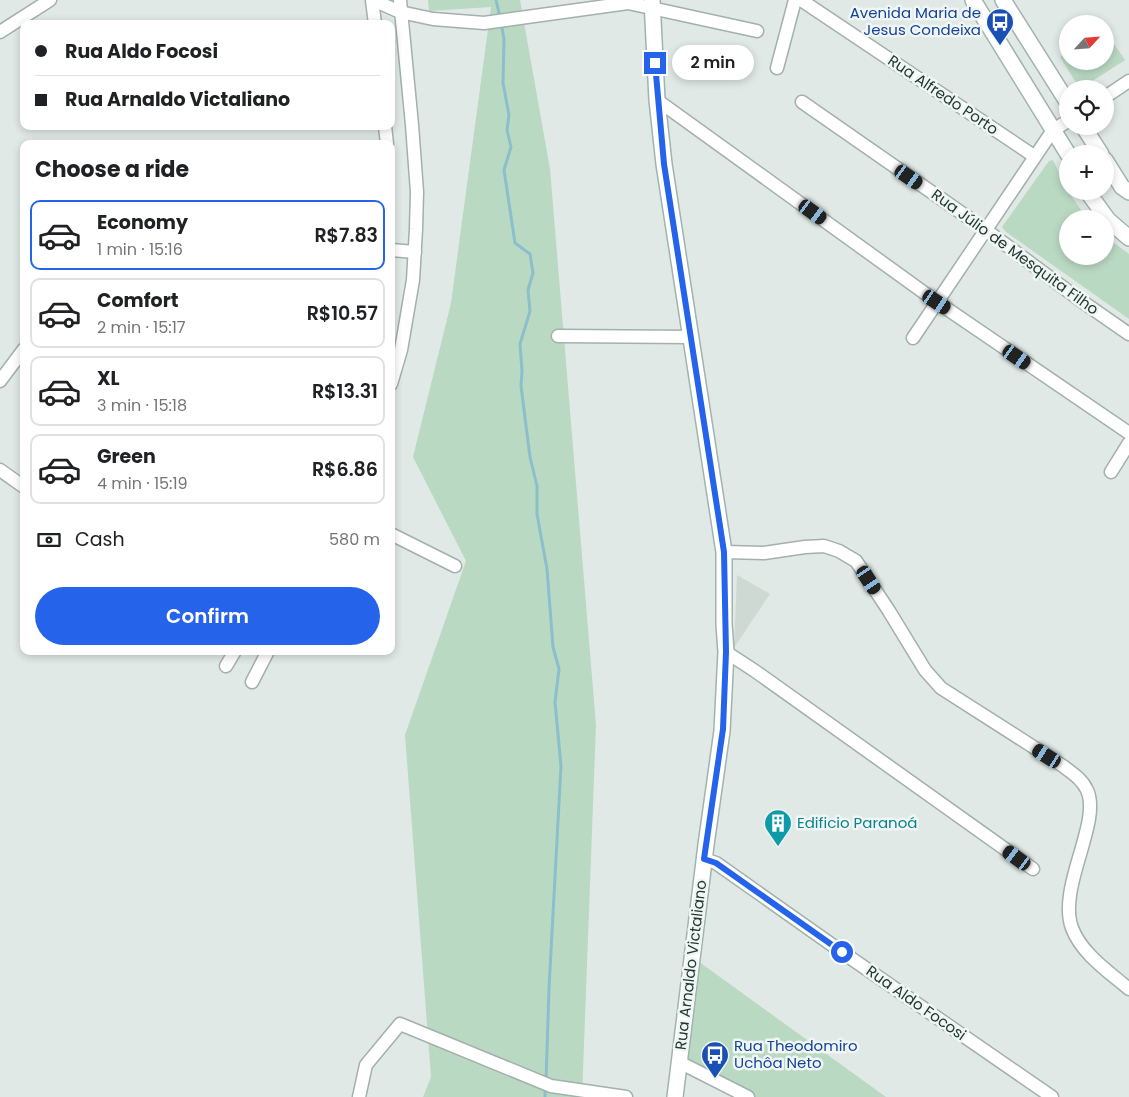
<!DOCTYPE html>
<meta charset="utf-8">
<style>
body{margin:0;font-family:Poppins,sans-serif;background:#f6f6f6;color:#202124;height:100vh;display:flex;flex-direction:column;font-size:19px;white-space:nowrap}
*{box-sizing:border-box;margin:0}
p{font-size:16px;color:#757577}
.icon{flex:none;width:28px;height:28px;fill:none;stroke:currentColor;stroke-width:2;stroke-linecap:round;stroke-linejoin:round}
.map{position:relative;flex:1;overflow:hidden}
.drawer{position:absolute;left:20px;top:140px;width:375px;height:515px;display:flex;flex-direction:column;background:#fff;border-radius:10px;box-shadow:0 2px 8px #0003}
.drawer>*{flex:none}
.hud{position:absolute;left:20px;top:20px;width:375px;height:110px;border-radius:10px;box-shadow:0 2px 8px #0003;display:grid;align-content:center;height:110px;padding:0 15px;background:#fff}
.needle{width:32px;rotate:64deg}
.buttons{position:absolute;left:1059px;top:15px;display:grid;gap:10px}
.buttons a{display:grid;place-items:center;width:55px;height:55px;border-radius:50%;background:#fff;box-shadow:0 2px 8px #0003;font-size:25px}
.end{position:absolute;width:22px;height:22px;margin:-11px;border:6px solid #2563eb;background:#fff;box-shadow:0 0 0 2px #fff}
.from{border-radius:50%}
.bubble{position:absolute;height:35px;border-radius:18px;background:#fff;box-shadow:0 2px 8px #0003;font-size:16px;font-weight:600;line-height:35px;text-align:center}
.car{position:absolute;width:15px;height:30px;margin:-15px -8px;border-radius:6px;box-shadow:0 0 4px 1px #0007;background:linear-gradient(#222 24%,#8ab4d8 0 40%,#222 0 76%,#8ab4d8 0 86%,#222 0)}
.hud b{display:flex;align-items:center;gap:18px;height:48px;font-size:19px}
.hud b+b{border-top:1px solid #e0e0e0}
.hud i{width:12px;height:12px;background:#202124}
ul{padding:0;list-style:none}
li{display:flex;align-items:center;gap:15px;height:70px;margin:0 10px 8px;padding:0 5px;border:2px solid #e0e0e0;border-radius:10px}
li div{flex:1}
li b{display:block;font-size:19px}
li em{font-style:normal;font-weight:600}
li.selected{border-color:#2563eb}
li>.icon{width:45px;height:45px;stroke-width:1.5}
h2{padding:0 15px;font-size:22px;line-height:60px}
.pay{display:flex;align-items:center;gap:12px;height:55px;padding:0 15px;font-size:19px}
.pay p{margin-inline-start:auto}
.primary-button{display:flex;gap:10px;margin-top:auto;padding:10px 15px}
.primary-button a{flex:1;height:58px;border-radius:30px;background:#2563eb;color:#fff;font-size:20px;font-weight:600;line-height:58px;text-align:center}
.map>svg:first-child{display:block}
.built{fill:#ced9d4}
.green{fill:#bad9c3}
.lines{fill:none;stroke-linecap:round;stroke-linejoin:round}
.stream{stroke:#8bbfcb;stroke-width:3}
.street-casing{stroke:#a3b0ac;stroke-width:15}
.secondary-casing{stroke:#a0b4ad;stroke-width:18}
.street{stroke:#fff;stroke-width:12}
.secondary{stroke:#fff;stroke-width:15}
.route{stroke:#2563eb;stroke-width:6}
.labels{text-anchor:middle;stroke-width:5;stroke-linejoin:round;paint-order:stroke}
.transit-label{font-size:15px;fill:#164399;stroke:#f0f6f3;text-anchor:end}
.street-label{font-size:15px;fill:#223833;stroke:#f0f6f3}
.culture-label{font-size:15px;fill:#0d838f;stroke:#f0f6f3;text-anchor:start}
</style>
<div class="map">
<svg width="1129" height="1097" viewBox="0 0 1129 1097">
<rect width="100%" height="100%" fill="#e0e9e5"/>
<polygon class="built" points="737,575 770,594 734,648"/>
<g class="green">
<polygon points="428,0 520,0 550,169 596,725 582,1097 423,1097 431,1077 405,735 466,561 413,457 451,303 491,7 429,11"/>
<polygon points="1105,31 1125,60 1080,89 1060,57 1067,52 1068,61 1105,61"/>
<polygon points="1053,160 1068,191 1087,219 1068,219 1068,256 1105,256 1105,236 1129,254 1129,319 1006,232 1002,227 1049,161"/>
<polygon points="691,956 886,1097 749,1097 679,1062"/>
</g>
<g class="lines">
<g class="stream">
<polyline points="496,0 500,17"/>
<polyline points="501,23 504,39 503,83 509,115 507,130 511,147 504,170 515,243 530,254 533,273 528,290 530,311 520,344 522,371 521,386 530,457 537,486 537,514 547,569 553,647 559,669 555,702 561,766 549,988 546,1081"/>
<polyline points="545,1097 545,1087"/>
</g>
<g class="street-casing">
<g id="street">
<polyline points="372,0 375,24"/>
<polyline points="373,0 400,12 433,19 484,23 628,3 757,31"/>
<polyline points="801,0 1034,156"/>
<polyline points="0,32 50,0"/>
<polyline points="777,68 795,0"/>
<polyline points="1105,97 1129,81"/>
<polyline points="657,100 937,302 1129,433"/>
<polyline points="802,102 986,230 1080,300 1129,334"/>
<polyline points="385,126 387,144"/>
<polyline points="391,250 415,252"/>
<polyline points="558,336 692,337"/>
<polyline points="913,338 1053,130 1068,121"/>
<polyline points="0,381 24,349"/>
<polyline points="391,384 401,350 413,280 416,229 417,192 412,125 400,0"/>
<polyline points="0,470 24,487"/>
<polyline points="1111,472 1129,443"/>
<polyline points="391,534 455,566"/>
<path d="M 724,552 L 764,553 L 805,547 L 824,546 L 839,551 L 856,561 L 889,611 L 925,670 L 941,688 L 1063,766 C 1072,773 1082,779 1087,790 C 1102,822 1057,888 1072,928 C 1081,953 1109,972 1129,989"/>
<polyline points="726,652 755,671 1033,869"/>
<polyline points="226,666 235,651"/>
<polyline points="252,682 268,651"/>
<polyline points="704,859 716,863 842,952 1052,1097"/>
<polyline points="679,1062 748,1097"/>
<polyline points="359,1097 366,1065 400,1024 551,1086 626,1097"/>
</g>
</g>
<g class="secondary-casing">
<g id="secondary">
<polyline points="652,0 657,100 664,164 724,552 724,624 726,652 722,731 706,845 675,1097"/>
<polyline points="973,0 1068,154"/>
<polyline points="1003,0 1068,103"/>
<polyline points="1083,126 1101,154"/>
<polyline points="1105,160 1122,187 1129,192"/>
<polyline points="1087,191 1108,220 1129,238"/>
</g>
</g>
<use href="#street" class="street"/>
<use href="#secondary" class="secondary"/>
</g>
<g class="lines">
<polyline class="route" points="655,63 664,164 724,552 726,652 723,729 704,859 716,863 842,952"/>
</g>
<defs>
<g id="bus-pin" transform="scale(1.4375)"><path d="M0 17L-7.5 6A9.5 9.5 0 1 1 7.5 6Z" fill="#1a4fb4" stroke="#f0f6f3"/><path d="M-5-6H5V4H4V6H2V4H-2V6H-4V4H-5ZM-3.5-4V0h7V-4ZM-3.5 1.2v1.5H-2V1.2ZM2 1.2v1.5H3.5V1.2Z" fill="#fff"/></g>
<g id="building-pin" transform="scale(1.4375)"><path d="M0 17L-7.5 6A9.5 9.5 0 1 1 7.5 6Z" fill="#0f9aa8" stroke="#f0f6f3"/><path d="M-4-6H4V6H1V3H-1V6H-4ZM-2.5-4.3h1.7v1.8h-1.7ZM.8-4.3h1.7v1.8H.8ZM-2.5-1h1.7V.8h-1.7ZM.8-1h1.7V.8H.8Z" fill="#fff"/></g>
</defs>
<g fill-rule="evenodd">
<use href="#bus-pin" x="1000" y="22"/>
<use href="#building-pin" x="778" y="823"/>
<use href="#bus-pin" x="715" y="1055"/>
</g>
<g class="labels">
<g class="transit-label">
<text x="981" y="18">Avenida Maria de<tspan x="981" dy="17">Jesus Condeixa</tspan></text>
<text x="734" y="1051" text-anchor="start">Rua Theodomiro<tspan x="734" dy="17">Uchôa Neto</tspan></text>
</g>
<g class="street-label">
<text transform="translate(943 95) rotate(34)" y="5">Rua Alfredo Porto</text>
<text transform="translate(1015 252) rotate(36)" y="5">Rua Júlio de Mesquita Filho</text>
<text transform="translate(691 965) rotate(-83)" y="5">Rua Arnaldo Victaliano</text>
<text transform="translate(916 1003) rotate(35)" y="5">Rua Aldo Focosi</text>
</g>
<g class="culture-label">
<text x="797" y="828">Edificio Paranoá</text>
</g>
</g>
</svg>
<div class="buttons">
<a><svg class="needle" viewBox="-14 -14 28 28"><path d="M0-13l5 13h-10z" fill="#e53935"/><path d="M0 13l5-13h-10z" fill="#757577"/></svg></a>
<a><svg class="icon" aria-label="locate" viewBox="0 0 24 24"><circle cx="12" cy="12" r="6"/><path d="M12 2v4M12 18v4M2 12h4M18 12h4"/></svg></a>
<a>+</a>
<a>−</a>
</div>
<i class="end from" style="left:842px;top:952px"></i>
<i class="end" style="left:655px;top:63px"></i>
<div class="bubble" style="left:672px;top:45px;width:82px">2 min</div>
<i class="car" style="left:909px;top:177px;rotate:125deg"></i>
<i class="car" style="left:813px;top:212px;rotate:126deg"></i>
<i class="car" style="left:937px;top:302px;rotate:124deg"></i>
<i class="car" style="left:1017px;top:357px;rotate:125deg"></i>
<i class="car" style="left:869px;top:580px;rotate:147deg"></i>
<i class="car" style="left:1047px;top:756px;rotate:302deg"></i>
<i class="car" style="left:1017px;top:858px;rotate:306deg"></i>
<div class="hud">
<b><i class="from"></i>Rua Aldo Focosi</b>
<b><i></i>Rua Arnaldo Victaliano</b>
</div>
<section class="drawer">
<h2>Choose a ride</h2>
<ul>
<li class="selected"><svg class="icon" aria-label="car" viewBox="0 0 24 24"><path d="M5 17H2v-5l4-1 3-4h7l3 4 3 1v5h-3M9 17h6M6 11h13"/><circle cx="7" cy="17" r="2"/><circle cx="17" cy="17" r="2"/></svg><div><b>Economy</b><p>1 min · 15:16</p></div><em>R$7.83</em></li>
<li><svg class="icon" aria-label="car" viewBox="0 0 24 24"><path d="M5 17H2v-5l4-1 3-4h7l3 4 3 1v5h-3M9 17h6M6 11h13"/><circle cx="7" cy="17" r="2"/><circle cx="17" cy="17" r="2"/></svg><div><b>Comfort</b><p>2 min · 15:17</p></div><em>R$10.57</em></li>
<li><svg class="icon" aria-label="car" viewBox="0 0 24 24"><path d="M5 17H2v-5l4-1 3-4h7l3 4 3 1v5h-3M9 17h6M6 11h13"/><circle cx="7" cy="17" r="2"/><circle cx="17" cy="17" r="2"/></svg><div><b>XL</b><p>3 min · 15:18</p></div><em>R$13.31</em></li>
<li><svg class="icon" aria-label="car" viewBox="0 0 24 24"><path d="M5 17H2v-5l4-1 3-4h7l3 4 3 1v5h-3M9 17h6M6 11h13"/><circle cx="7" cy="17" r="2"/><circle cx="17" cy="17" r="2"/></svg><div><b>Green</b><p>4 min · 15:19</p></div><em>R$6.86</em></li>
</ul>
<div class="pay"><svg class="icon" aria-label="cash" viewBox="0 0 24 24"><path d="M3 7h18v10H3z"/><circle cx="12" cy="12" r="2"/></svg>Cash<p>580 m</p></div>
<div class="primary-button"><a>Confirm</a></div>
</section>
</div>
